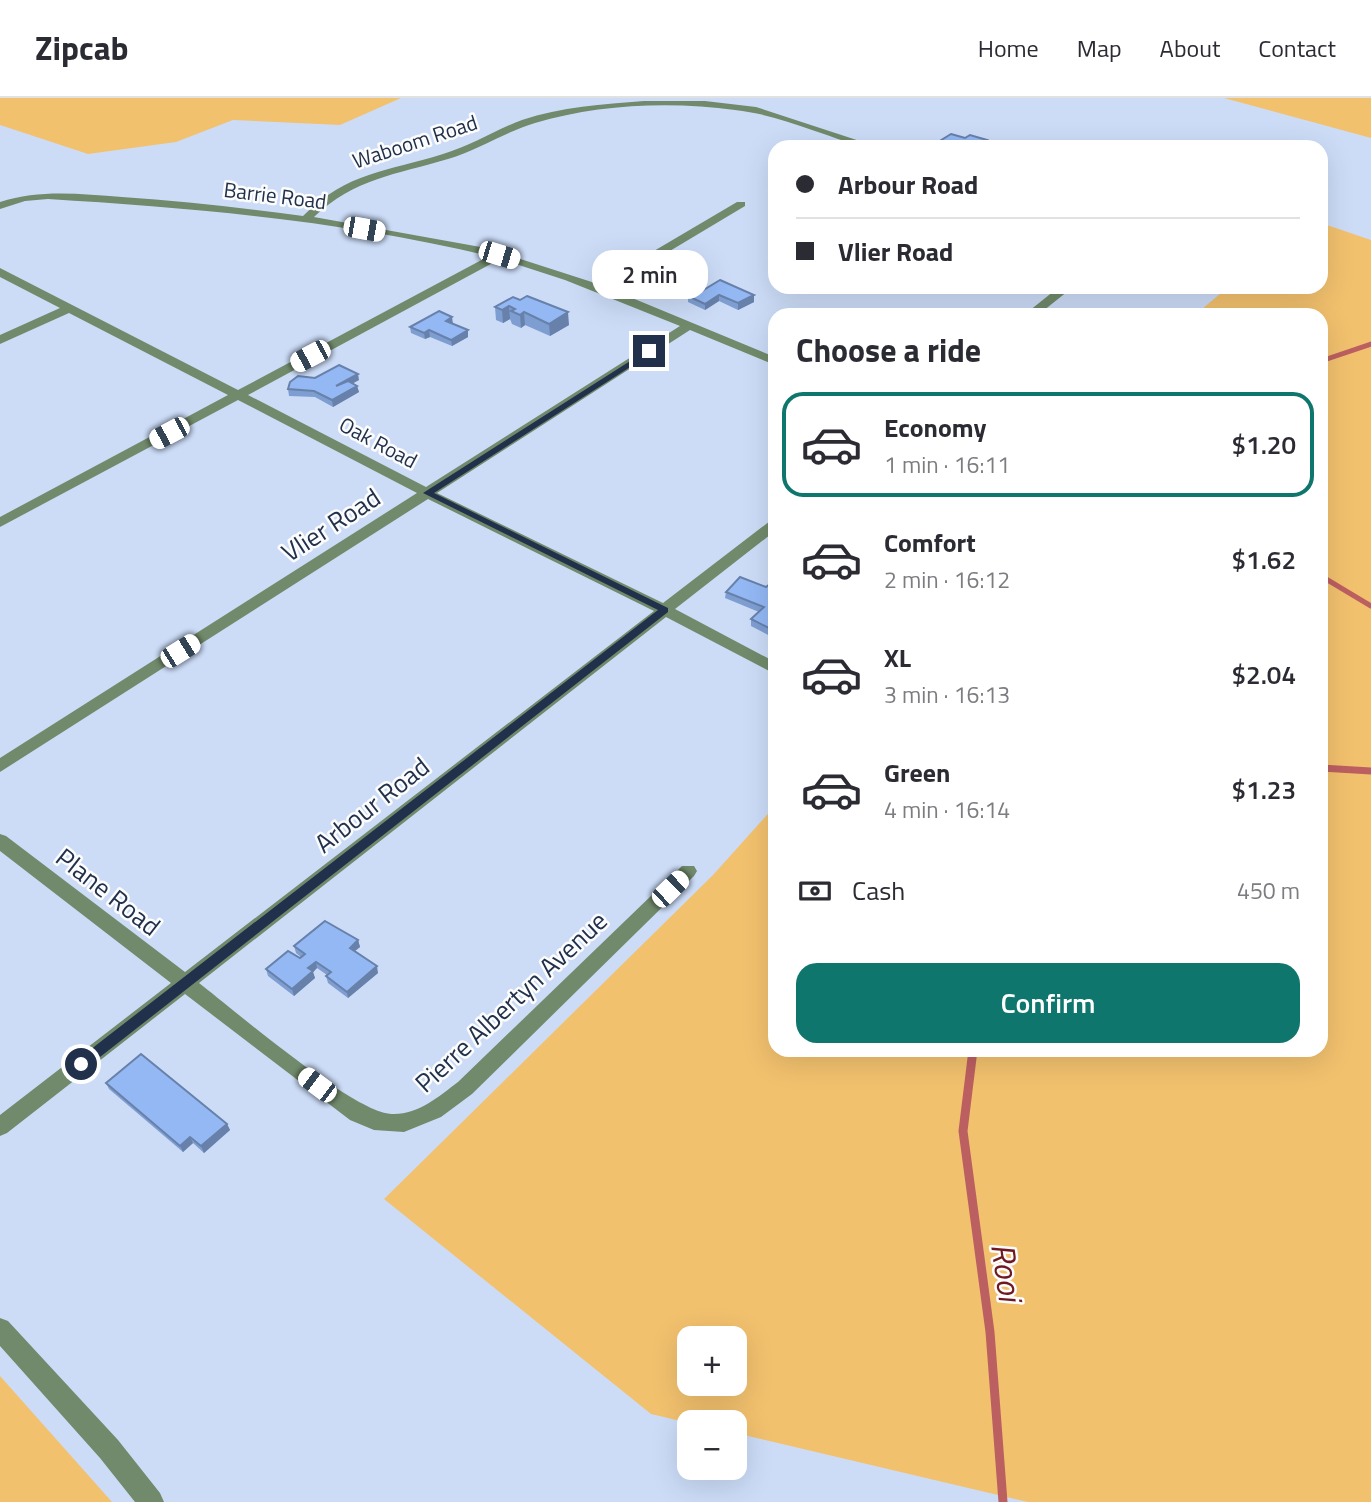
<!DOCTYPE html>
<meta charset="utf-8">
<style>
body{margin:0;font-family:"Titillium Web",sans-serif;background:#f2f2f3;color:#2b2b33;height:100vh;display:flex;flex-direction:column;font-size:26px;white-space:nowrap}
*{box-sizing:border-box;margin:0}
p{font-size:23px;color:#7c7c81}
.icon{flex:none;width:38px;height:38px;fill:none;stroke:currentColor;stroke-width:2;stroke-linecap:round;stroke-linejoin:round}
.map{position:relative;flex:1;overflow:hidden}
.side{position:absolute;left:768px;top:210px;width:560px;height:749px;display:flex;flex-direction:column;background:#fff;border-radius:21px;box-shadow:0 7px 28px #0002}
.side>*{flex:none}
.top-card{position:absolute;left:768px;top:42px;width:560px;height:154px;border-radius:21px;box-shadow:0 7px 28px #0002;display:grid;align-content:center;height:154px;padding:0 28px;background:#fff}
.tools{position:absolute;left:677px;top:1228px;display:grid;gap:14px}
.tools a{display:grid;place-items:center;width:70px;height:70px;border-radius:14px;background:#fff;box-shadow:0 7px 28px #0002;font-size:35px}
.end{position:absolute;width:32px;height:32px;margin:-16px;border:9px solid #21314b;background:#fff;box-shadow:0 0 0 4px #fff}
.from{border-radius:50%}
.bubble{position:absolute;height:49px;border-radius:21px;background:#fff;box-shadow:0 7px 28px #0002;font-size:23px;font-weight:600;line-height:49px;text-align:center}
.car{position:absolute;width:21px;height:42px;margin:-21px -10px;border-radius:9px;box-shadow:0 0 5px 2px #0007;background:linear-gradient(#fff 24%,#345 0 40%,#fff 0 76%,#345 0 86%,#fff 0)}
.top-card b{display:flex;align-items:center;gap:24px;height:66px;font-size:26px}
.top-card b+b{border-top:2px solid #e1e1e2}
.top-card i{width:18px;height:18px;background:#2b2b33}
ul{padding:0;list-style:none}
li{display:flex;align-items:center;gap:21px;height:105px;margin:0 14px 10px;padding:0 14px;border:4px solid transparent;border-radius:21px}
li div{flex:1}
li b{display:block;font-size:26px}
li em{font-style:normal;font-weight:600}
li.selected{border-color:#0f766e}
li>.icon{width:63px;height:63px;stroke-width:1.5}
h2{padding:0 28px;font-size:32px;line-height:84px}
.pay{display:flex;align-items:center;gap:18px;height:77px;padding:0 28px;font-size:26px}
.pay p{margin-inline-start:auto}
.primary-button{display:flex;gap:14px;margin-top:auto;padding:14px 28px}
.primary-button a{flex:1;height:80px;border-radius:21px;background:#0f766e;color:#fff;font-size:28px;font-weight:600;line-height:80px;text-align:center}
header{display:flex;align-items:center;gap:42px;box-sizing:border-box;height:98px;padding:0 35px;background:#fff;border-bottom:2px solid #e1e1e2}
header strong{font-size:33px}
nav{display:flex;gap:38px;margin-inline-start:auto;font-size:24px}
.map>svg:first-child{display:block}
.green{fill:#f2c16e;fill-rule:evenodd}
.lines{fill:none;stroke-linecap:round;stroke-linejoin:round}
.stream-far2{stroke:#bc5f61;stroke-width:5}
.stream-far1{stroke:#bc5f61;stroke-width:7}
.stream{stroke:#bc5f61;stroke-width:9}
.minor{fill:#718a6b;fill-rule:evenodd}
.wall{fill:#7e9ed2}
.shaded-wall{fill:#6781ab}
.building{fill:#93b8f4;stroke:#6781ab;stroke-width:2}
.route{fill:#21314b}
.labels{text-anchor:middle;stroke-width:5;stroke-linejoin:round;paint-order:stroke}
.far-street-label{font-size:21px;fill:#21314b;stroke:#fcfcfc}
.street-label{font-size:26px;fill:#21314b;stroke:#fcfcfc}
.near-water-label{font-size:33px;font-style:italic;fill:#6f1822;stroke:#fcfcfc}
</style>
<header>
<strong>Zipcab</strong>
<nav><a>Home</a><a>Map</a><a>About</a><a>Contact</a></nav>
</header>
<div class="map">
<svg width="1371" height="1404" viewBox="0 0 1371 1404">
<rect width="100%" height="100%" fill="#ccdcf7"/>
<g class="green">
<polygon points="0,0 401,0 340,27 233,22 176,44 88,56 0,27"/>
<polygon points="1224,0 1371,0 1371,40"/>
<path d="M 1321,125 L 1371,142 L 1371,1404 L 1028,1404 L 735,1335 L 735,1325 L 689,1325 L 651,1316 L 384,1101 L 713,777 L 775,708 L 775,952 L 1321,952 L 1321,217 L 1195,217 L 1228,189 L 1321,189 ZM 690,1241 L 735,1241 L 735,1286 L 690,1286 Z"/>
<polygon points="0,1278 112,1404 0,1404"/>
</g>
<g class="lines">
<g class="stream-far2">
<polyline points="1321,263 1371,246"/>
<polyline points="1321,478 1371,508"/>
</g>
<polyline class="stream-far1" points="1321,670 1371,673"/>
<polyline class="stream" points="973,952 963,1033 990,1234 1003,1404"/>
<g class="minor">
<path d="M 644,3 L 705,3 L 756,9 L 878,49 C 855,49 834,39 812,32 C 787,23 762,15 735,12 C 672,3 597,6 535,25 C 505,34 478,52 448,61 C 395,77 355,80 314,119 L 486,150 L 598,186 L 737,104 L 745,104 L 745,108 L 608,190 L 775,259 L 775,267 L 690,232 L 437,395 L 663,505 L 770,423 L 775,422 L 775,433 L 675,511 L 775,564 L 775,576 L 666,519 L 199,885 C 234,912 355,1016 392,1016 C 418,1017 438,999 458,984 L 682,768 L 694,768 L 697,773 L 694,778 L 472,996 L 441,1019 L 404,1034 L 374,1032 L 350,1022 L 185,896 L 7,1035 L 0,1038 L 0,1017 L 171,885 L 0,753 L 0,736 L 6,738 L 185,874 L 654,513 L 428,401 L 0,674 L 0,660 L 417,395 L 238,302 L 0,429 L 0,419 L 228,297 L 69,215 L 0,246 L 0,237 L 60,210 L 0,179 L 0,170 L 238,292 L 489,158 C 345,123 195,110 48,101 L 25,103 L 0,111 L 0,104 C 40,91 80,96 122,99 C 182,103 243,110 303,118 C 349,73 386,74 443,56 C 471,48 495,32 522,22 C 561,9 603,6 644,3 ZM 500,161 L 565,182 L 680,228 L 426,389 L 248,297 Z"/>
<polygon points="1059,189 1073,189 1038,217 1024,217"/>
<polygon points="0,1220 8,1223 118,1342 160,1395 164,1404 135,1404 100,1360 0,1248"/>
</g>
</g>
<g class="wall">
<polygon points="700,194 754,204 738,212 719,203 705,212 688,204 688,198"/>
<polygon points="513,199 569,227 550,238 525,227 521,230 512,226 510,221 503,225 496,222 495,209"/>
<polygon points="453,226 468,232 468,239 452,248 430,239 425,241 411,235 410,229"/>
<polygon points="315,280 359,282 353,285 357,288 359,294 333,309 315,299 289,298 288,291"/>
<polygon points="775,482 775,534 770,538 751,528 751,521 759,514 725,500 726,494 766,489"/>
<polygon points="358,842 360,849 355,853 378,875 348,900 328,885 326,878 327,877 317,870 313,874 315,880 294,898 268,878 266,871 301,859 296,855 294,848"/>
<polygon points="106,985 227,1026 230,1032 204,1055 193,1045 183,1054 109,991"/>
</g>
<g class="shaded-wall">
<polygon points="987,42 986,48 985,49 978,49"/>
<polygon points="719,197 719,203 705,212 705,206"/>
<polygon points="754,197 754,204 738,212 738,205"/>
<polygon points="509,208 510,221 503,225 502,212"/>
<polygon points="524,214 525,227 521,230 520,217"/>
<polygon points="568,214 569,227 550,238 549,226"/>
<polygon points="452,219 453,226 446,223"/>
<polygon points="429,232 430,239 425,241 424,235"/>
<polygon points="468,232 468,239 452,248 451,242"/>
<polygon points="358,276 359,282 337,294 336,288"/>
<polygon points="357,288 359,294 333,309 332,302"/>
<polygon points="775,527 775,534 770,538 771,531"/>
<polygon points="358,842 360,849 351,856 350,850"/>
<polygon points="316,864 317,870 313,874 315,880 294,898 292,891 308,870"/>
<polygon points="377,868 378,875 348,900 347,894"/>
<polygon points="227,1026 230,1032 204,1055 201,1048"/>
<polygon points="190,1039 193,1045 183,1054 180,1048"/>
</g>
<g class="building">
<polygon points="951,36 965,40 970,37 987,42 978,49 957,49 951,47 948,48 951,49 930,49"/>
<polygon points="720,182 754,197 738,205 719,197 705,206 688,198 696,192 700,194"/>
<polygon points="527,198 568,214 549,226 524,214 520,217 511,213 515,211 509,208 502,212 495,209 513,199 520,202"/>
<polygon points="439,213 452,219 446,223 468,232 451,242 429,232 424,235 410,229"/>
<polygon points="339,267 358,276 336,288 348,283 357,288 332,302 314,293 288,291 290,284 298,278 315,280"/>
<polygon points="740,479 766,489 775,482 775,527 771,531 751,521 764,509 726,494"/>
<polygon points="325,823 358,842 350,850 377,868 347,894 326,878 331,874 316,864 308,870 313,873 292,891 266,871 288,853 300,860 305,856 294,848"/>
<polygon points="141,956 227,1026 201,1048 190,1039 180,1048 106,985"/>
</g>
<polygon class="route" points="649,251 652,255 434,395 668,510 668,514 86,970 77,970 77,962 658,512 423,395"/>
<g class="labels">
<g class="far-street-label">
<text transform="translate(415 44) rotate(-18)" y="7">Waboom Road</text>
<text transform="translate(275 98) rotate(7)" y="7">Barrie Road</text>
<text transform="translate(378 345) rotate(28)" y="7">Oak Road</text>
</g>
<g class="street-label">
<text transform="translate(331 427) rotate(-33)" y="9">Vlier Road</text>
<text transform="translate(372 707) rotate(-38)" y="9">Arbour Road</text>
<text transform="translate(108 794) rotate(38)" y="9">Plane Road</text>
<text transform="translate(511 904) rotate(-43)" y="9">Pierre Albertyn Avenue</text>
</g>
<g class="near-water-label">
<text transform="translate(1007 1174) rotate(82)" y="12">Rooi</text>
</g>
</g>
</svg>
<div class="tools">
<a>+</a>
<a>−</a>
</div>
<i class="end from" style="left:81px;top:966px"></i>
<i class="end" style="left:649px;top:253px"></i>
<div class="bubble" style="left:592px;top:152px;width:116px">2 min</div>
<i class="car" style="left:364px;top:131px;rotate:100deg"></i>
<i class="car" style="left:499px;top:157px;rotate:107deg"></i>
<i class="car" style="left:310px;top:258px;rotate:242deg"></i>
<i class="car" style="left:169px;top:335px;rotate:242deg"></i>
<i class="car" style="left:180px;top:553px;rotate:58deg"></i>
<i class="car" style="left:670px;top:791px;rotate:46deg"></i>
<i class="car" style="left:317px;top:987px;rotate:307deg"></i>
<div class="top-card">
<b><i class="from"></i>Arbour Road</b>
<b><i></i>Vlier Road</b>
</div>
<section class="side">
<h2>Choose a ride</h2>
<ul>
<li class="selected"><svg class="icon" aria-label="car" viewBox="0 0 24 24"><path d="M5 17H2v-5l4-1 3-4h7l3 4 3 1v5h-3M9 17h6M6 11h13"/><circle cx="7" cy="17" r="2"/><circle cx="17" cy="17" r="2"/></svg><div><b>Economy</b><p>1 min · 16:11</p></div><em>$1.20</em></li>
<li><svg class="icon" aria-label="car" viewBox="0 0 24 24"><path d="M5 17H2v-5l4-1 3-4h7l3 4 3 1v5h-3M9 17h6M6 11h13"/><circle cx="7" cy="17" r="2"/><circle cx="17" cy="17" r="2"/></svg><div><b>Comfort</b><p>2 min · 16:12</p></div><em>$1.62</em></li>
<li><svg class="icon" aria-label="car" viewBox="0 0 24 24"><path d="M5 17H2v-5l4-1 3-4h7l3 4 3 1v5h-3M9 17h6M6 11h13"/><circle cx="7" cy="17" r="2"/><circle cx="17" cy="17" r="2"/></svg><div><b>XL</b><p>3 min · 16:13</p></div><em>$2.04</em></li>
<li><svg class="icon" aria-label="car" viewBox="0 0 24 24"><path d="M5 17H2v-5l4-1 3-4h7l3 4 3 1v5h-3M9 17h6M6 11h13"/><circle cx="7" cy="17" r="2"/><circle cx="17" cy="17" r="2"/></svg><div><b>Green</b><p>4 min · 16:14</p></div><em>$1.23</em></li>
</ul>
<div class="pay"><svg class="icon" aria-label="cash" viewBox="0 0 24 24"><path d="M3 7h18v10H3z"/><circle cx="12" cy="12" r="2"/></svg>Cash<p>450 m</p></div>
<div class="primary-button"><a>Confirm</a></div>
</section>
</div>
